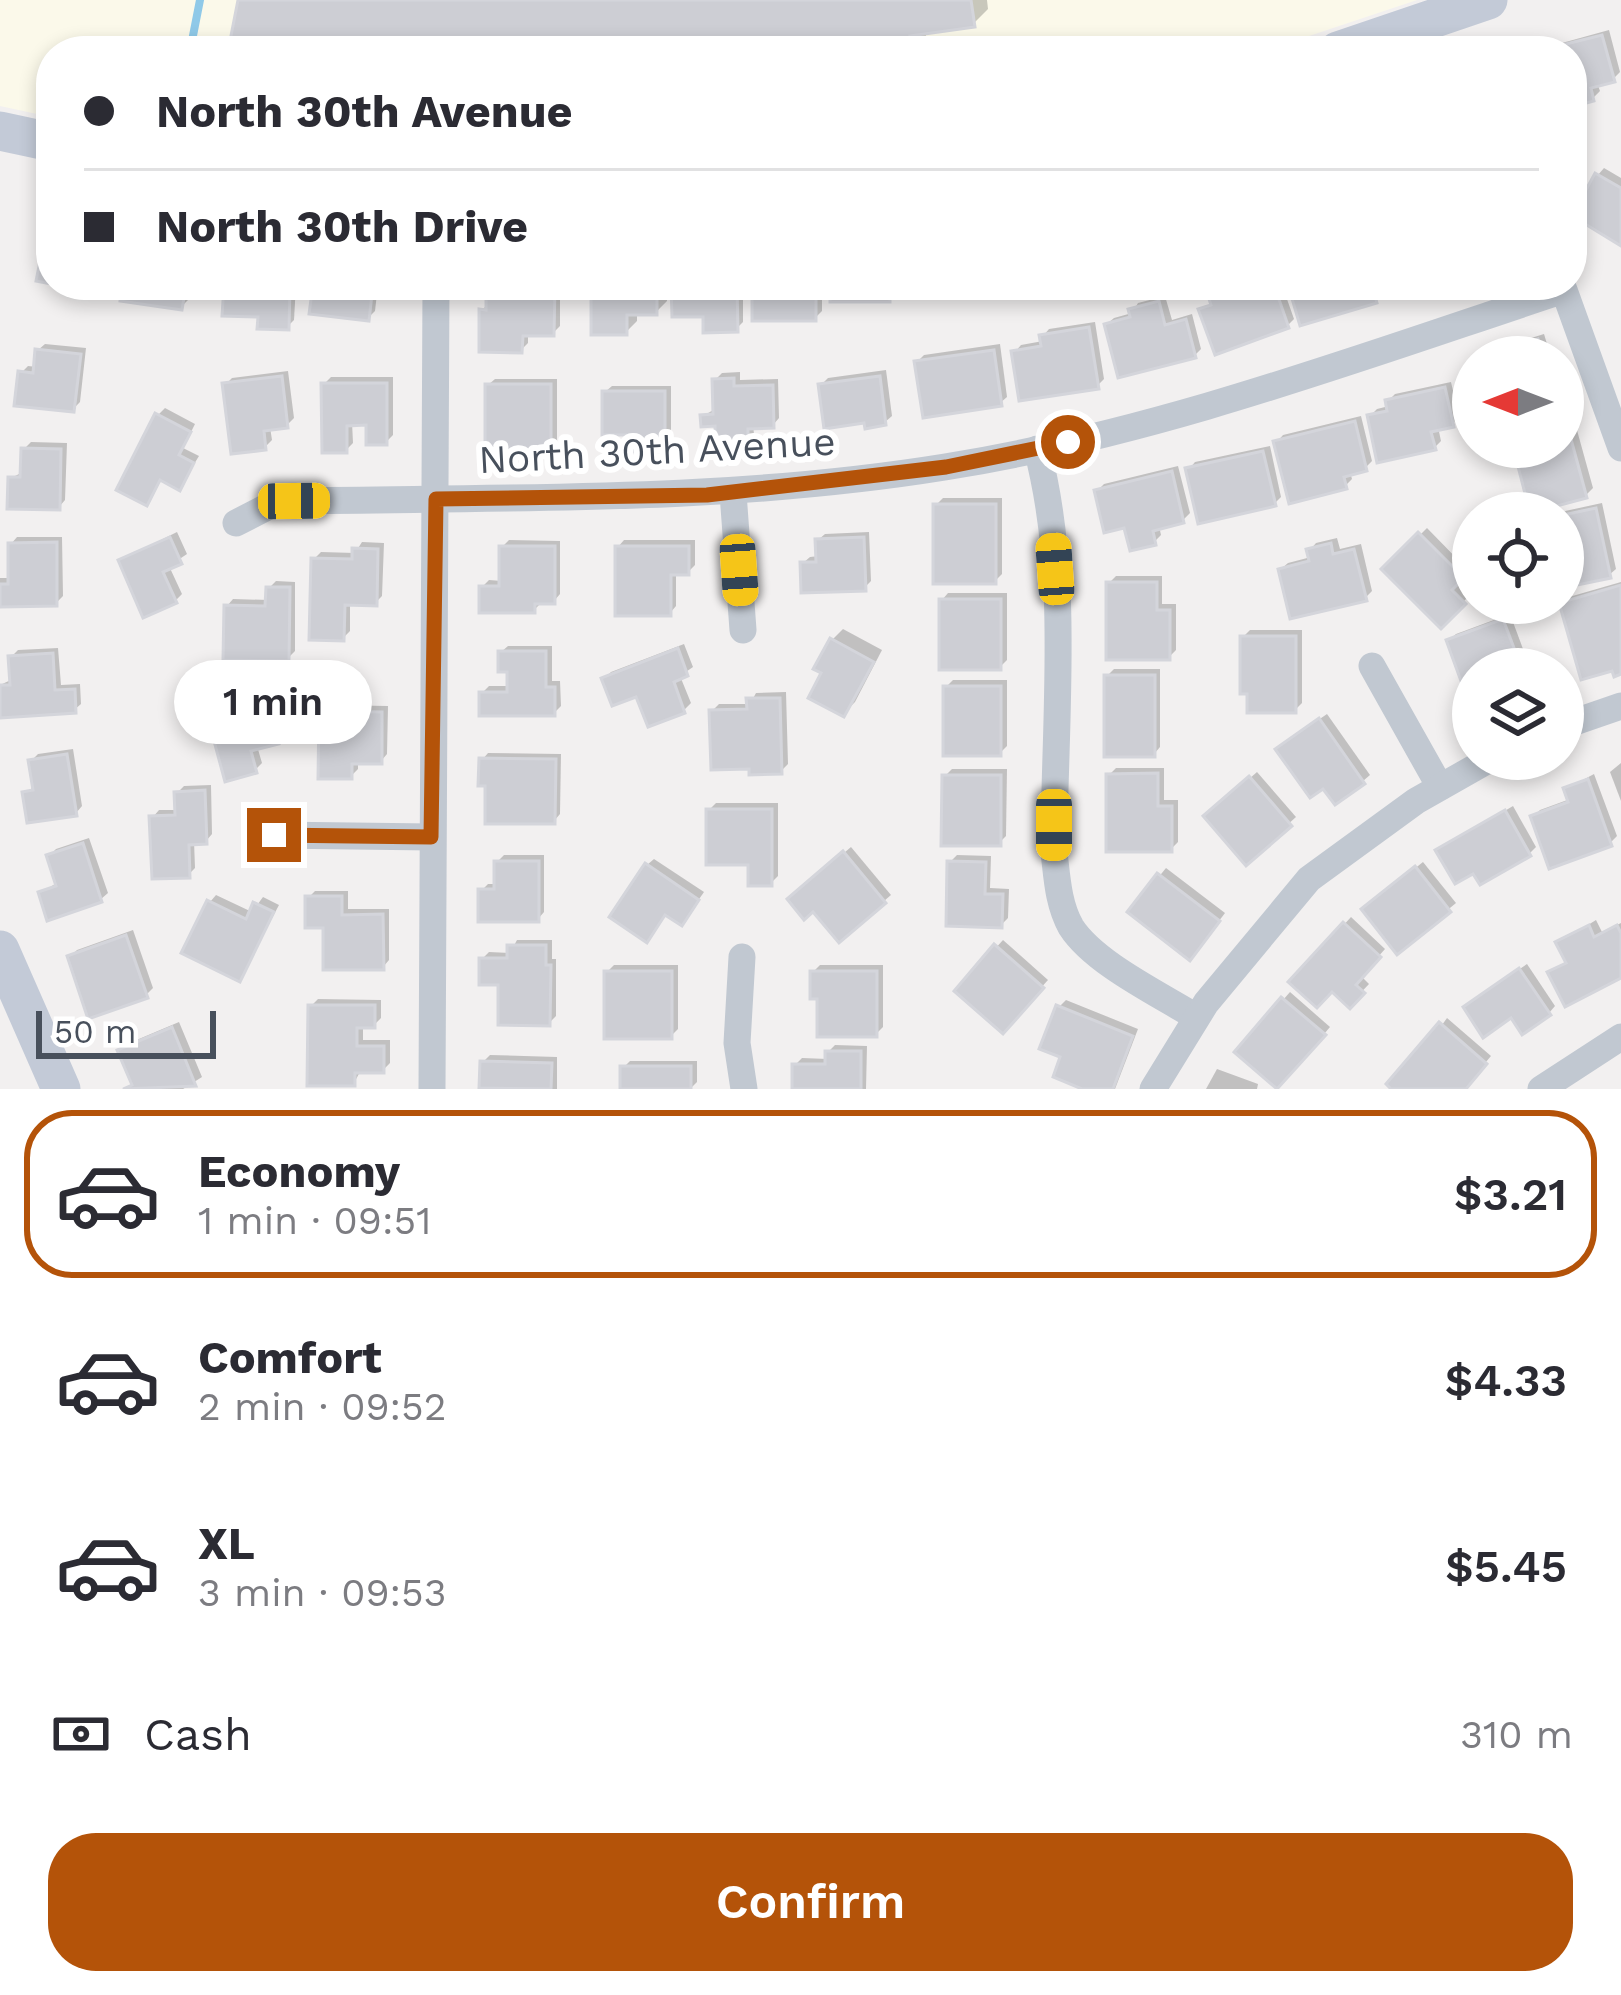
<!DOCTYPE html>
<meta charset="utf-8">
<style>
body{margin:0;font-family:"Work Sans",sans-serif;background:#f2f2f3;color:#2b2b33;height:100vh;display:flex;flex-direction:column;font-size:45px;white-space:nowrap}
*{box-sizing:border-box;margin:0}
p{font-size:39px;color:#7c7c81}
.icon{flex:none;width:66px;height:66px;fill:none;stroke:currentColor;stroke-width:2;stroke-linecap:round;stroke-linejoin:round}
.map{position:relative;height:1089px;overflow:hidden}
.side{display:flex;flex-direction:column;background:#fff;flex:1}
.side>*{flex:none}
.banner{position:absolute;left:36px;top:36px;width:1551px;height:264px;border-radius:48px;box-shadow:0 6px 18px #0003;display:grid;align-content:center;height:264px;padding:0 48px;background:#fff}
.needle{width:78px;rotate:270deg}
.controls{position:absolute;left:1452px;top:336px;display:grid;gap:24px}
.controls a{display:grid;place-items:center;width:132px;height:132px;border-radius:50%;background:#fff;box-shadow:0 6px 18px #0003;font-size:60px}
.scale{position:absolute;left:36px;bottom:30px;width:180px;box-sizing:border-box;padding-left:12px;border:6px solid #48505c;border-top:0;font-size:33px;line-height:42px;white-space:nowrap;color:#48505c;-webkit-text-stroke:9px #fff;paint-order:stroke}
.end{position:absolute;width:54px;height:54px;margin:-27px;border:15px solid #b45309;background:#fff;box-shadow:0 0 0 6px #fff}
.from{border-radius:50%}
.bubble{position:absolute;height:84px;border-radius:42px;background:#fff;box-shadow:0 6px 18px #0003;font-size:39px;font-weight:600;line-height:84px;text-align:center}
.car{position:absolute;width:36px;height:72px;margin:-36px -18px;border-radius:15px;box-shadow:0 0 9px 3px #0007;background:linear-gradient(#f5c518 24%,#345 0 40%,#f5c518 0 76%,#345 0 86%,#f5c518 0)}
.banner b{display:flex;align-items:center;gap:42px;height:114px;font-size:45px}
.banner b+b{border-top:3px solid #e1e1e2}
.banner i{width:30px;height:30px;background:#2b2b33}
ul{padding:21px 0 0;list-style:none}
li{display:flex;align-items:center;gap:36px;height:168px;margin:0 24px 18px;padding:0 24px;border:6px solid transparent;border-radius:48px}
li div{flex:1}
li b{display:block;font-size:45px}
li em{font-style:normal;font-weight:600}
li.current{border-color:#b45309}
li>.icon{width:108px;height:108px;stroke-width:1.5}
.pay{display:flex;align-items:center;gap:30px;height:132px;padding:0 48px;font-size:45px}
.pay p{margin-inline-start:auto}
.action{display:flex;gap:24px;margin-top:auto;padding:24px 48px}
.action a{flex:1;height:138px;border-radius:48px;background:#b45309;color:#fff;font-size:48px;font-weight:600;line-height:138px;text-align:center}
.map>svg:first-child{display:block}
.commercial{fill:#fbf9ea}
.shadow{fill:#0003}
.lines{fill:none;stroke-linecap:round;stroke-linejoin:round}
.stream{stroke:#8fc9e8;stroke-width:8}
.building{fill:#cdced4;stroke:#d4d5db;stroke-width:3}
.street{stroke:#c1c8d1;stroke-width:27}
.secondary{stroke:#c3cad7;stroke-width:39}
.route{stroke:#b45309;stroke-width:15}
.labels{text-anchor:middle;stroke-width:12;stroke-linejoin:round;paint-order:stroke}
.street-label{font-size:39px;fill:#48505c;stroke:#fff}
</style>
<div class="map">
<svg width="1621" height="1089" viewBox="0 0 1621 1089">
<rect width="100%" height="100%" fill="#f2f0f0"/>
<polygon class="commercial" points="0,0 1417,0 1264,51 51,51 51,117 0,106"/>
<g class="shadow">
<polygon points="241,0 987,0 988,9 973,24 925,31 929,51 231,51"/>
<polygon points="1609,30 1620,72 1613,79 1597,83 1600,91 1593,98 1572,104 1572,51 1533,51"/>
<polygon points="1604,168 1621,178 1621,243 1598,175"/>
<polygon points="71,285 105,285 99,291"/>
<polygon points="125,285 190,285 188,300 181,307"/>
<polygon points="227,285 296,285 294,320 287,327 261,314"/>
<polygon points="316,285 378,285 375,311 368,318"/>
<polygon points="490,285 560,285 560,326 553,333 528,333 528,343 521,350 482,310 489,303"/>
<polygon points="594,285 667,285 667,301 656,312 637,312 637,321 626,332"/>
<polygon points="674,285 743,285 743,322 736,329 706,314"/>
<polygon points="755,285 822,285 822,311 815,318"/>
<polygon points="1223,285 1282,285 1294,319 1288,325 1202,310 1213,302 1210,294"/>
<polygon points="1291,285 1380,285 1382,294 1375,301"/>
<polygon points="1165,296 1172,320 1192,314 1201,349 1194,356 1107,324 1114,318 1132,313 1138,303"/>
<polygon points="1095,322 1104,379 1097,386 1015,352 1021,345 1043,341 1043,336 1049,329"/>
<polygon points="1544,334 1551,357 1493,357 1499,348"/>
<polygon points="45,344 86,348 80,402 73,409 21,373 28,366 37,367 38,350"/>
<polygon points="1000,344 1007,397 1000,403 917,362 924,355"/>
<polygon points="886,370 892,416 885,422 821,385 828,378"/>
<polygon points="288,371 294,418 287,425 270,427 272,440 265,447 226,384 232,378"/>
<polygon points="740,372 740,380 778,379 779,418 773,425 753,425 754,434 747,441 703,416 715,409 715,380 722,373"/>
<polygon points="331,377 393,377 393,435 386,442 369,422 352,422 353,443 346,450 324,384"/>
<polygon points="495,379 557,379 557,447 550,454 488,385"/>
<polygon points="1451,382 1459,417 1452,424 1438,427 1441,441 1434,448 1370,416 1377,409 1389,406 1388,401 1395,394"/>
<polygon points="612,386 671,386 671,442 664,449 637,432 605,392"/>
<polygon points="165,408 195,424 183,448 199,456 180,487 162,478 146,503 158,415"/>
<polygon points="1361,416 1372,461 1365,468 1350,472 1352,479 1345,486 1277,442 1283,435"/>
<polygon points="1575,423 1593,488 1586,495 1516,447 1563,447 1563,426"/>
<polygon points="31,442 67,443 65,500 59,507 11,478 23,472 24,449"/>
<polygon points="1270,446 1281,497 1274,504 1189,469 1195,462"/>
<polygon points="1178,466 1190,513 1183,520 1159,526 1161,535 1154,542 1126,524 1097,491 1104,484"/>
<polygon points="943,498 1002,498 1002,574 995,581 936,505"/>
<polygon points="1602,503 1616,569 1609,575 1563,585 1563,513 1556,513"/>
<polygon points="1427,528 1468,570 1457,581 1470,595 1441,624 1386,569"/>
<polygon points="177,532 187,554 169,566 182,594 175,601 121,560"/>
<polygon points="869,532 871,581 864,588 803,563 810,557 819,556 818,540 825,534"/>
<polygon points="17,537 62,537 63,596 56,603 0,604 0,578 11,578 11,544"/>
<polygon points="1337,538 1340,549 1361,544 1372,591 1365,598 1281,569 1288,563 1311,557 1310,550 1316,543"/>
<polygon points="509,540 560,541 560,594 554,601 541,603 534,610 482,587 489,580 502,581 502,547"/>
<polygon points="624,540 695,540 695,565 688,572 676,572 676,606 670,613 618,547"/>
<polygon points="362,542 384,543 382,596 375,603 350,602 350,631 343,638 314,559 321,552 355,553"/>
<polygon points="1116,576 1162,576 1162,604 1176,604 1176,650 1169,657 1109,583"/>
<polygon points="276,581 295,582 295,651 288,658 227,606 233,599 269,600 269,588"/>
<polygon points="1621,582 1621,671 1562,604 1569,597"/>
<polygon points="948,593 1007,593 1007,660 1000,667 942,600"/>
<polygon points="1510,614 1529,665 1524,669 1473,669 1473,705 1449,640 1456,634"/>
<polygon points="843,629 882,650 855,702 844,713 825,672 832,640"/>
<polygon points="1250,630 1302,630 1302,703 1295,710 1243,637"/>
<polygon points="684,644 693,667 680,676 691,703 684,710 604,679 611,672"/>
<polygon points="508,646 552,646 552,681 560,681 561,706 554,713 482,693 489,686 510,686 510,669 501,652"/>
<polygon points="58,648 61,685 80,684 81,704 74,710 0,715 0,685 13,679 11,657 18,650"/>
<polygon points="1114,669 1160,669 1160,747 1154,754 1107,676"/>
<polygon points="312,678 342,678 342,694 330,705 388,706 387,754 381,761 358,761 358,769 351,776 322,712 333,701 305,685"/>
<polygon points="953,680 1007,680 1007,746 1000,753 946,687"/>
<polygon points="786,692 788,764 781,771 712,711 719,704 750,704 756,693"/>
<polygon points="276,704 284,734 277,741 257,746 262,763 255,770 213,727 220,720"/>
<polygon points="1327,714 1370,775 1363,781 1285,743"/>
<polygon points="73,749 82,806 76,813 25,793 35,786 31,761 38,754"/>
<polygon points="488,753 561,754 560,814 554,821 488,783 482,760"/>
<polygon points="1621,763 1621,801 1610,772"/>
<polygon points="1116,768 1164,768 1164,800 1178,800 1178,842 1171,849 1109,775"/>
<polygon points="952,769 1007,769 1006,836 999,843 945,776"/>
<polygon points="1257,772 1296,817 1246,862 1207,816"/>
<polygon points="1594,774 1617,836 1610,843 1533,817 1540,810 1570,799 1566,789"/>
<polygon points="211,785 212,834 206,841 194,841 195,868 188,875 153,817 159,810 178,810 177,793 184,786"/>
<polygon points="716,803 778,803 778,876 771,883 709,810"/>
<polygon points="1513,806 1536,847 1529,854 1474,869 1439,850"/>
<polygon points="89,838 108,893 101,899 41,893 58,882 49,856 56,849"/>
<polygon points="851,847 891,895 884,901 797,893"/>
<polygon points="504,855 544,855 544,912 538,919 481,891 488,884 497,884 497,862"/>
<polygon points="957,855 991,856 990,888 1009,889 1008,918 1001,925 950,862"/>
<polygon points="654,859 704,892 688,915 647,865"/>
<polygon points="1423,862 1456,903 1398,951 1372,903"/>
<polygon points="1166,868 1225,913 1197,950 1131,911"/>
<polygon points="315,891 348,891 348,909 389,909 389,960 383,967 326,925 308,898"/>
<polygon points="216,895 252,912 263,897 279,905 240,979 210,902"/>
<polygon points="1351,917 1385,949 1361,976 1369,984 1350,1004 1332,988 1293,981"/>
<polygon points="1596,920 1602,932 1621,923 1621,974 1551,973 1568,961 1559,943"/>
<polygon points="133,930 153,988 146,995 70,957 77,950"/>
<polygon points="517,940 552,940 552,959 556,959 556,1016 549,1023 501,982 482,959 489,952 510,953"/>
<polygon points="1003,940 1048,980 1003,1030 958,990"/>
<polygon points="1527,964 1555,1006 1549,1013 1512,1014 1473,1001"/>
<polygon points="614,965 678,965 678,1029 671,1036 607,972"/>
<polygon points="820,965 883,965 883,1027 876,1034 820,996 813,972"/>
<polygon points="1290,992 1330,1027 1279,1087 1238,1052"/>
<polygon points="318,999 381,1000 381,1018 374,1025 363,1025 363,1040 390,1040 390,1063 383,1070 361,1070 354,1083 311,1006"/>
<polygon points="1066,1000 1138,1029 1115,1089 1090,1089 1064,1056 1059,1007"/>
<polygon points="1447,1018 1491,1056 1463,1089 1396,1089"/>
<polygon points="179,1022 202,1077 183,1089 127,1089 134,1082 121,1051 127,1044"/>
<polygon points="835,1045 867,1046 866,1089 795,1088 795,1065 802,1058 828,1059 828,1052"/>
<polygon points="490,1055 557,1057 557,1089 502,1089 483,1062"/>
<polygon points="630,1061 697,1061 697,1082 690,1089 623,1089 623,1068"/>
<polygon points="1217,1069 1258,1084 1257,1089 1206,1089"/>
</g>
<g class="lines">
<polyline class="stream" points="190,51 200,0"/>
</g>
<g class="building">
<polygon points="238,0 971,0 975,27 910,36 913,51 228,51"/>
<polygon points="1602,35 1615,82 1591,88 1594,101 1572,107 1572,51 1538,51"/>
<polygon points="1595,173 1621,188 1621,246 1572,216"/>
<polygon points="49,217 51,217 51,284 36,281"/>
<polygon points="122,285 186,285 182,310 120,301"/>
<polygon points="224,285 290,285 289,330 257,329 258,317 222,316"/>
<polygon points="313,285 373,285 369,321 309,314"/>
<polygon points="486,285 555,285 554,336 523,336 522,353 479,352 479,309 486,310"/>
<polygon points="591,285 657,285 657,315 627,315 627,335 591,335"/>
<polygon points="671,285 737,285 738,332 703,333 703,317 672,317"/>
<rect x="752" y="285" width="64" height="36"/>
<rect x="830" y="285" width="60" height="17"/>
<polygon points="1229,285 1274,285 1289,328 1215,355 1198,309 1211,305 1207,293"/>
<polygon points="1288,285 1372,285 1377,303 1300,326"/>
<polygon points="1159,301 1165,325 1186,319 1196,358 1118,378 1104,324 1130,317 1128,309"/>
<polygon points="1089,327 1099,389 1019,401 1011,351 1041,346 1039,335"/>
<polygon points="1538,339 1543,357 1490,357 1489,354"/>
<polygon points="35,349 81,354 74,412 14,406 18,371 33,373"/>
<polygon points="994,350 1002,406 923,418 914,361"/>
<polygon points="282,376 288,428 264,431 266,450 231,454 222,383"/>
<polygon points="880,376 886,425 865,429 864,423 824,429 818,384"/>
<polygon points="734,378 734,386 773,385 774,428 748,429 748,444 715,445 715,426 701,427 700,415 713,414 712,379"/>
<polygon points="321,383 387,383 387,445 366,445 366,425 347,426 347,453 322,453"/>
<rect x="485" y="384" width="66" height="73"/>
<polygon points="1445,387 1454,427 1431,432 1436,450 1377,463 1367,415 1387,411 1385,400"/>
<polygon points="602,391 665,391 665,452 634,452 634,435 602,435"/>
<polygon points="155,413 191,432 179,455 194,463 180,491 160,480 147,506 116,490"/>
<polygon points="1355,421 1367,471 1344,477 1347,489 1289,504 1273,441"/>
<polygon points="1568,428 1587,498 1530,513 1513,447 1563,447 1563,429"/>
<polygon points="21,448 61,449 60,510 7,509 8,477 20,477"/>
<polygon points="1263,451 1276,506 1198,524 1185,468"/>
<polygon points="1172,471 1184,523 1153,531 1156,545 1130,551 1124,528 1104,533 1094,490"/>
<rect x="933" y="504" width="63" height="80"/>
<polygon points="1596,508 1611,578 1563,588 1563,515"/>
<polygon points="1418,532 1464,578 1452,590 1466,604 1441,629 1381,569"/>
<polygon points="170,537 182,564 163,572 177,603 143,618 118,560"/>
<polygon points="864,537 866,591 801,593 800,562 816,562 815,539"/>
<polygon points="57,542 57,606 0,607 0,584 8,584 8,543"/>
<polygon points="1331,543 1333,554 1354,549 1367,601 1290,619 1278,569 1309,561 1306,549"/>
<polygon points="499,546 555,546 555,604 535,604 535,613 479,613 479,586 499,586"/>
<polygon points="615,546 689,546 689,575 671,575 671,616 615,616"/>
<polygon points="352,548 378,549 377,606 345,605 344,641 309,640 311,558 352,559"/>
<polygon points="1106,582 1157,582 1157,610 1170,610 1170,660 1106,660"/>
<polygon points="1621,585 1621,674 1614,677 1612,671 1581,680 1559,603"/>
<polygon points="266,587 290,587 289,661 223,660 224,605 265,606"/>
<rect x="939" y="599" width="62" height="71"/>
<polygon points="1503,619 1522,669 1473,669 1473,714 1446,640"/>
<polygon points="1240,636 1296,636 1296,713 1247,713 1247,694 1240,694"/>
<polygon points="830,638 874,662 844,717 808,698 821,673 813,669"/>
<polygon points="678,648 688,676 674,682 685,713 648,727 636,697 612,706 601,678"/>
<polygon points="498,651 546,651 546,687 555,687 555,716 479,716 479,692 507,692 507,672 498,672"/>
<polygon points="53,653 55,690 75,689 76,713 0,718 0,685 10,685 8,656"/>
<rect x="1104" y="675" width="51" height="82"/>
<rect x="302" y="684" width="34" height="20"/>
<rect x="943" y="686" width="58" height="70"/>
<polygon points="746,698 780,698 782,774 749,775 749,769 711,770 709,710 747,709"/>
<polygon points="270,709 279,744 251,751 257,773 225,782 210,726"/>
<polygon points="319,711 382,712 382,764 352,764 352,779 318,779"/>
<polygon points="1319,718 1365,784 1335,805 1323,789 1310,798 1275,749"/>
<polygon points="67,754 77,816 27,823 22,792 33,790 28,760"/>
<polygon points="479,758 556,759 555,824 485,824 485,786 478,786"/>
<polygon points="1158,773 1158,806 1172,806 1172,852 1106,852 1106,774"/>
<polygon points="942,775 1001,775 1001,846 941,846"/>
<polygon points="1249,776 1292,826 1246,866 1203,816"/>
<polygon points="1588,779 1612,846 1549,869 1530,816 1568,802 1563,788"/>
<polygon points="205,790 207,844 189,845 190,878 152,879 149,816 175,815 174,792"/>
<polygon points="706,809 772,809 772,886 748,886 748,865 706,865"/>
<polygon points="1505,810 1531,856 1480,885 1473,874 1455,884 1435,850"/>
<polygon points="83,843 102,902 47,921 38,892 56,886 46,855"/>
<polygon points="843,851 886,903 839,943 813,912 804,920 787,899"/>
<polygon points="494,861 539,861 539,922 478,922 478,889 494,889"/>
<polygon points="947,861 986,862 985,894 1003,894 1002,928 946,926"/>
<polygon points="645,863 699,900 682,926 665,915 647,943 609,917"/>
<polygon points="1415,866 1451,912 1397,955 1361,909"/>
<polygon points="1157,873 1220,921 1190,961 1127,912"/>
<polygon points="305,896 342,896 342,915 383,914 384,970 323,970 323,928 305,928"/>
<polygon points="207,900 246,919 253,902 274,912 240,982 181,953"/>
<polygon points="1343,922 1381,957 1356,985 1365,993 1350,1009 1332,992 1317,1008 1288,982"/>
<polygon points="1589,925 1594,937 1617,925 1621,933 1621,978 1565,1007 1547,972 1566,963 1555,942"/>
<polygon points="126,935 148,998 88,1019 67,956"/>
<polygon points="994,944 1044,988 1003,1034 954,991"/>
<polygon points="507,945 546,945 546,965 551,965 550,1026 498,1025 498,985 479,985 479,958 507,958"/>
<polygon points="1519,968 1551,1015 1522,1035 1511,1018 1483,1038 1463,1007"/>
<rect x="604" y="971" width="68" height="68"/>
<polygon points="810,971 877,971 877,1037 817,1037 817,999 810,999"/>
<polygon points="1281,997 1326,1035 1277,1089 1234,1052"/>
<polygon points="308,1005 375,1005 375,1028 357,1028 357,1046 384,1046 384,1073 355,1073 355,1086 307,1086"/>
<polygon points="1056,1005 1133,1036 1113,1089 1082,1089 1053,1077 1060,1057 1039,1049"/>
<polygon points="1439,1022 1487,1064 1466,1089 1391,1089 1386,1084"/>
<polygon points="172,1027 196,1086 123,1089 132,1085 117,1050"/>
<polygon points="825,1051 861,1051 861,1089 792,1089 792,1064 825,1064"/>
<polygon points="480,1061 552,1063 551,1089 479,1088"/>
<rect x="620" y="1066" width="71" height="23"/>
</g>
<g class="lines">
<g class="street">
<path d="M 1037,449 C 1071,578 1054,719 1054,852 C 1057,877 1058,904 1071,927 C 1094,963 1159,994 1196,1017"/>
<polyline points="733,493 743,630"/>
<path d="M 236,523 L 271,505 L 294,501 C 513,497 728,502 945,467 C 1158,433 1361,357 1564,290 L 1621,448"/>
<polyline points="1372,666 1440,787"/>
<polyline points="1563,726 1621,706"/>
<polyline points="274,835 431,837"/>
<polyline points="742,957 737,1043 744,1089"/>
<polyline points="432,1089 436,285"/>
<polyline points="1153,1089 1206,1003 1309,879 1416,801 1490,759"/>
<polyline points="1541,1089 1621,1037"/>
</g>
<g class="secondary">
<polyline points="1338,51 1488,0"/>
<polyline points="0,131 51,142"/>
<polyline points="0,950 61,1089"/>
</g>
</g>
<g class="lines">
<polyline class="route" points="274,835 431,837 436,499 707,495 946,467 1068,442"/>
</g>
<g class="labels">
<g class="street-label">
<text transform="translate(657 450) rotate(-3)" y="14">North 30th Avenue</text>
</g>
</g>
</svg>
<div class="controls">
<a><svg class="needle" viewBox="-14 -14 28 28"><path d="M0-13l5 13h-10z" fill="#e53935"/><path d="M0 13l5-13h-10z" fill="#7c7c81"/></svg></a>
<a><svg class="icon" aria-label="locate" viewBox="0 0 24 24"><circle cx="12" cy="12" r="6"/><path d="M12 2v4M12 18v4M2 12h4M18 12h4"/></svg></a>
<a><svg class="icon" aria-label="layers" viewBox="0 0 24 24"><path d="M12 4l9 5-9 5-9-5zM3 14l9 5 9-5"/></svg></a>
</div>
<div class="scale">50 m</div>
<i class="end from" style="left:1068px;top:442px"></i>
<i class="end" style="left:274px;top:835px"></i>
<div class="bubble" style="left:174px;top:660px;width:198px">1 min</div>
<i class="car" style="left:294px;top:501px;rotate:89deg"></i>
<i class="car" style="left:1055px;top:569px;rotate:356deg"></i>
<i class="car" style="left:739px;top:570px;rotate:176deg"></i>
<i class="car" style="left:1054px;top:825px;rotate:180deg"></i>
<div class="banner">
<b><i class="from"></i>North 30th Avenue</b>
<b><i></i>North 30th Drive</b>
</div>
</div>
<section class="side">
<ul>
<li class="current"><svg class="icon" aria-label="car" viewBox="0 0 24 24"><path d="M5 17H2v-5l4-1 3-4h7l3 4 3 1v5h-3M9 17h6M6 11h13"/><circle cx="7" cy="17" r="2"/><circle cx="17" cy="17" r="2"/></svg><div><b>Economy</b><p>1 min · 09:51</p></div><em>$3.21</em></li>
<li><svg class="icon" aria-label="car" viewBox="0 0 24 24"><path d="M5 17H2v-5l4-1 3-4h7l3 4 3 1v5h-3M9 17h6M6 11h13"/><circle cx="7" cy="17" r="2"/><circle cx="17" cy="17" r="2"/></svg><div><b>Comfort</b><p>2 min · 09:52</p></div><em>$4.33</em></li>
<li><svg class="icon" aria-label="car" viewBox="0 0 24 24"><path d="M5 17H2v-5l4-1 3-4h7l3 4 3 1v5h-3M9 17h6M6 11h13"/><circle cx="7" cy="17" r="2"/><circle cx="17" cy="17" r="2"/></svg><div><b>XL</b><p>3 min · 09:53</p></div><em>$5.45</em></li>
</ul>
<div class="pay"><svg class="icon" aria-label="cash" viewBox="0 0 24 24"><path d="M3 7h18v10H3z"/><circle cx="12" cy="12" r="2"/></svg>Cash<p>310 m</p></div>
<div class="action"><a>Confirm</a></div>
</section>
